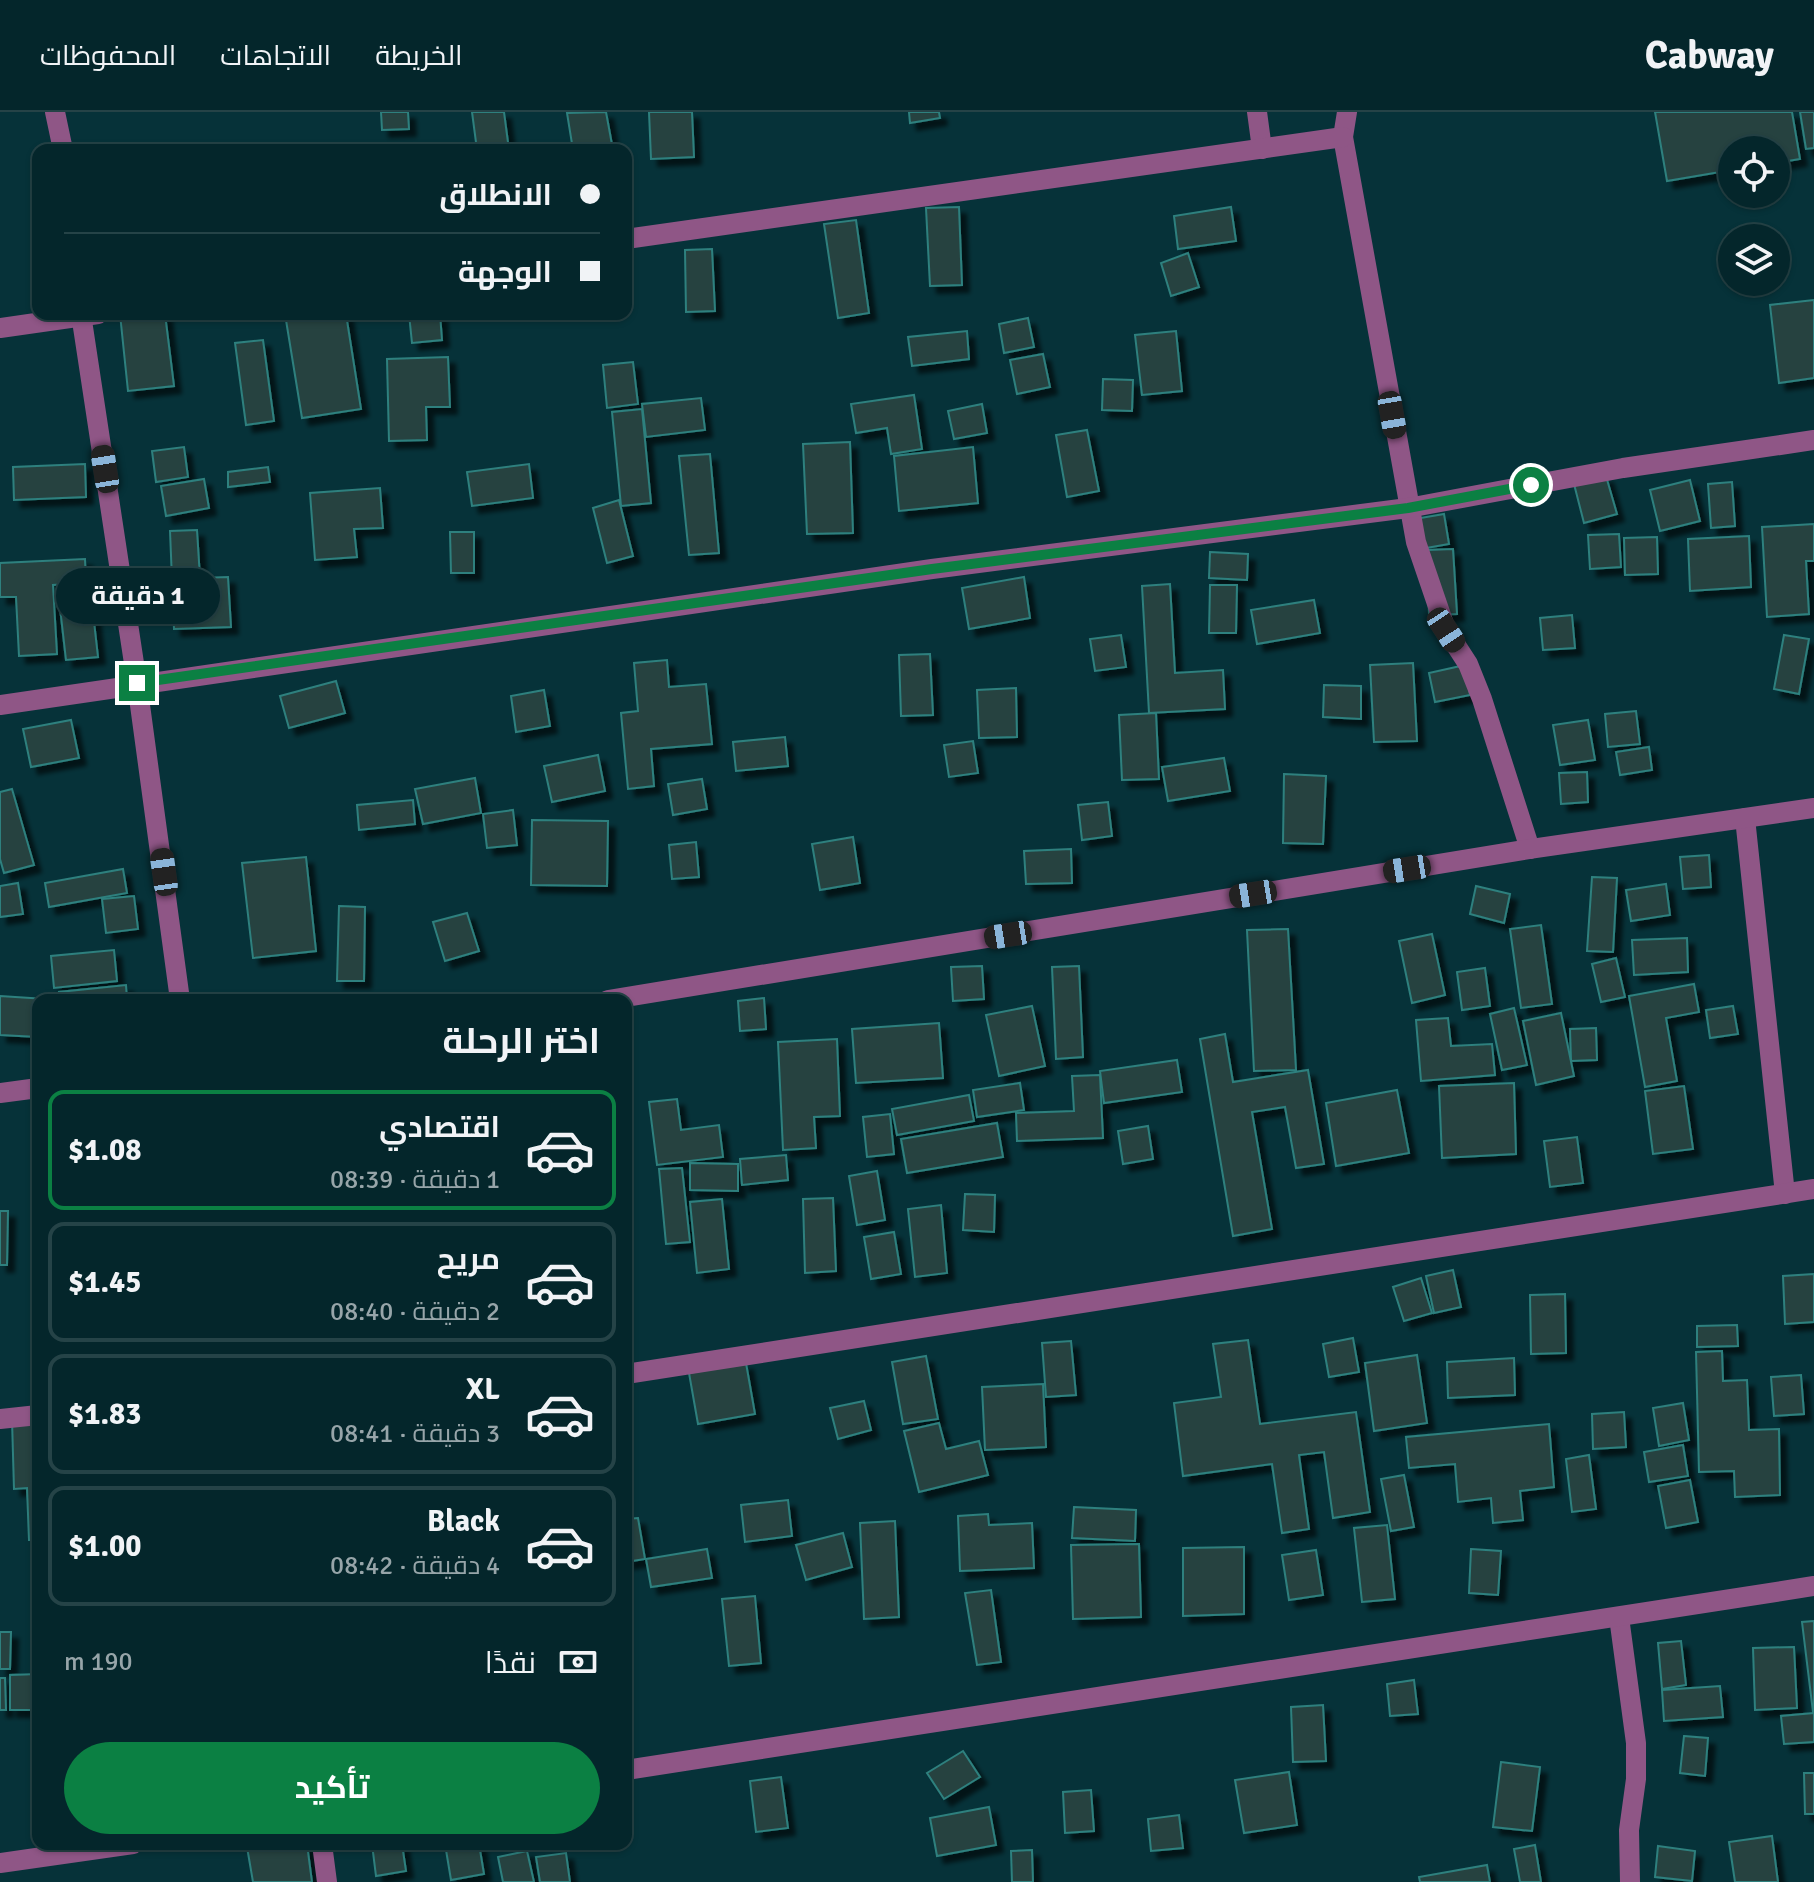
<!DOCTYPE html>
<html lang="ar">
<meta charset="utf-8">
<style>
body{margin:0;font-family:Signika,Cairo,sans-serif;background:#123237;color:#f1f3f6;direction:rtl;height:100vh;display:flex;flex-direction:column;font-size:30px;white-space:nowrap}
*{box-sizing:border-box;margin:0}
p{font-size:26px;color:#97a5a9}
.icon{flex:none;width:44px;height:44px;fill:none;stroke:currentColor;stroke-width:2;stroke-linecap:round;stroke-linejoin:round}
.map{position:relative;flex:1;overflow:hidden;direction:ltr}
.details{position:absolute;left:32px;top:882px;width:600px;height:856px;display:flex;flex-direction:column;background:#04262b;border-radius:16px;box-shadow:0 2px 6px #0004,0 0 0 2px #254347;direction:rtl}
.details>*{flex:none}
.guide{position:absolute;left:32px;top:32px;width:600px;height:176px;border-radius:16px;box-shadow:0 2px 6px #0004,0 0 0 2px #254347;direction:rtl;display:grid;align-content:center;height:176px;padding:0 32px;background:#04262b}
.controls{position:absolute;left:1718px;top:24px;display:grid;gap:16px}
.controls a{display:grid;place-items:center;width:72px;height:72px;border-radius:50%;background:#04262b;box-shadow:0 2px 6px #0004,0 0 0 2px #254347;font-size:40px}
.end{position:absolute;width:36px;height:36px;margin:-18px;border:10px solid #0b8043;background:#fff;box-shadow:0 0 0 4px #fff}
.from{border-radius:50%}
.bubble{position:absolute;height:56px;border-radius:28px;background:#04262b;box-shadow:0 2px 6px #0004,0 0 0 2px #254347;font-size:26px;font-weight:700;line-height:56px;text-align:center;direction:rtl}
.car{position:absolute;width:24px;height:48px;margin:-24px -12px;border-radius:10px;box-shadow:0 0 6px 2px #0007;background:linear-gradient(#222 24%,#8ab4d8 0 40%,#222 0 76%,#8ab4d8 0 86%,#222 0)}
.guide b{display:flex;align-items:center;gap:28px;height:76px;font-size:30px}
.guide b+b{border-top:2px solid #254347}
.guide i{width:20px;height:20px;background:#f1f3f6}
ul{padding:0;list-style:none}
li{display:flex;align-items:center;gap:24px;height:120px;margin:0 16px 12px;padding:0 16px;border:4px solid #254347;border-radius:16px}
li div{flex:1}
li b{display:block;font-size:30px}
li em{font-style:normal;font-weight:700}
li.selected{border-color:#0b8043}
li>.icon{width:72px;height:72px;stroke-width:1.5}
h2{padding:0 32px;font-size:36px;line-height:96px}
.pay{display:flex;align-items:center;gap:20px;height:88px;padding:0 32px;font-size:30px}
.pay p{margin-inline-start:auto}
.primary-button{display:flex;gap:16px;margin-top:auto;padding:16px 32px}
.primary-button a{flex:1;height:92px;border-radius:48px;background:#0b8043;color:#fff;font-size:32px;font-weight:700;line-height:92px;text-align:center}
header{display:flex;align-items:center;gap:48px;box-sizing:border-box;height:112px;padding:0 40px;background:#04262b;border-bottom:2px solid #254347}
header strong{font-size:38px}
nav{display:flex;gap:44px;margin-inline-start:auto;font-size:28px}
.map>svg:first-child{display:block}
.building{fill:#274241;stroke:#2e807e;stroke-width:2;filter:url(#shadow)}
.lines{fill:none;stroke-linecap:round;stroke-linejoin:round}
.street{stroke:#8f5686;stroke-width:20}
.route{stroke:#0b8043;stroke-width:10}
</style>
<header>
<strong>Cabway</strong>
<nav><a>الخريطة</a><a>الاتجاهات</a><a>المحفوظات</a></nav>
</header>
<div class="map">
<svg width="1814" height="1770" viewBox="0 0 1814 1770">
<defs>
<filter id="shadow"><feDropShadow dx="7" dy="7" stdDeviation="2" flood-color="#0009"/></filter>
</defs>
<rect width="100%" height="100%" fill="#063239"/>
<g class="building">
<polygon points="381,0 408,0 409,17 382,18"/>
<polygon points="472,0 504,0 509,38 477,38"/>
<polygon points="606,0 613,38 573,38 567,1"/>
<polygon points="649,0 692,0 694,45 651,47"/>
<polygon points="909,0 939,0 940,6 910,11"/>
<polygon points="1655,0 1792,0 1800,47 1776,51 1776,38 1732,38 1732,58 1667,69"/>
<polygon points="1800,0 1814,0 1814,36 1806,37"/>
<polygon points="959,95 962,173 930,174 926,96"/>
<polygon points="1231,95 1236,129 1178,137 1174,104"/>
<polygon points="856,108 869,201 838,206 824,112"/>
<polygon points="712,137 715,199 686,200 685,138"/>
<polygon points="1188,141 1199,175 1171,184 1161,151"/>
<polygon points="1814,188 1814,266 1779,271 1770,193"/>
<polygon points="120,202 165,202 174,274 128,279"/>
<polygon points="285,202 346,202 361,297 302,306"/>
<polygon points="409,202 440,202 442,228 412,231"/>
<polygon points="1028,206 1034,235 1004,241 999,212"/>
<polygon points="967,219 969,247 912,254 908,225"/>
<polygon points="1176,219 1182,279 1142,283 1135,223"/>
<polygon points="263,228 274,309 246,313 235,231"/>
<polygon points="1043,242 1050,275 1017,282 1010,248"/>
<polygon points="448,245 450,295 426,295 427,328 389,329 387,247"/>
<polygon points="633,250 638,292 607,296 603,253"/>
<polygon points="1103,267 1133,268 1132,299 1102,298"/>
<polygon points="914,283 922,337 891,342 887,316 856,321 851,292"/>
<polygon points="701,286 705,318 646,325 642,292"/>
<polygon points="982,292 987,321 954,327 948,299"/>
<polygon points="642,297 651,391 621,394 612,300"/>
<polygon points="1087,318 1099,379 1067,385 1056,323"/>
<polygon points="850,330 853,421 807,422 803,332"/>
<polygon points="184,335 188,365 156,370 152,339"/>
<polygon points="973,335 978,391 899,399 894,344"/>
<polygon points="710,342 719,441 689,443 679,344"/>
<polygon points="85,352 86,385 14,388 13,355"/>
<polygon points="529,352 533,386 472,394 467,360"/>
<polygon points="268,355 270,370 228,375 228,360"/>
<polygon points="1606,364 1617,402 1584,411 1574,372"/>
<polygon points="204,367 209,396 166,404 161,374"/>
<polygon points="1690,368 1700,409 1660,419 1650,378"/>
<polygon points="1732,370 1735,414 1711,416 1708,372"/>
<polygon points="380,376 383,416 354,417 357,445 315,448 310,381"/>
<polygon points="619,388 633,444 607,451 593,396"/>
<polygon points="1444,402 1449,432 1415,438 1409,408"/>
<polygon points="1814,412 1814,449 1806,449 1809,502 1767,505 1762,415"/>
<polygon points="197,418 200,466 228,465 231,515 174,517 170,419"/>
<polygon points="450,420 474,420 474,461 451,461"/>
<polygon points="1619,422 1621,455 1590,457 1588,423"/>
<polygon points="1749,424 1751,475 1690,479 1688,427"/>
<polygon points="1657,425 1658,462 1625,463 1624,426"/>
<polygon points="1453,437 1457,502 1429,503 1427,438"/>
<polygon points="1210,440 1248,442 1247,468 1209,466"/>
<polygon points="85,447 86,471 53,473 57,542 19,544 16,485 0,485 0,451"/>
<polygon points="1024,465 1030,506 969,517 962,476"/>
<polygon points="1170,472 1175,561 1223,558 1225,597 1149,601 1142,474"/>
<polygon points="1210,473 1237,473 1236,521 1209,521"/>
<polygon points="90,474 98,545 66,548 58,478"/>
<polygon points="1314,488 1320,521 1257,532 1251,498"/>
<polygon points="1572,503 1575,536 1543,538 1540,506"/>
<polygon points="1121,523 1126,555 1095,559 1090,527"/>
<polygon points="1784,523 1809,527 1799,582 1774,577"/>
<polygon points="930,542 933,603 901,604 899,543"/>
<polygon points="667,548 669,575 706,572 712,632 651,637 654,674 628,677 621,601 638,599 634,551"/>
<polygon points="1413,551 1417,629 1374,630 1370,553"/>
<polygon points="1465,553 1470,583 1435,590 1429,561"/>
<polygon points="336,569 345,601 289,616 280,584"/>
<polygon points="1324,573 1361,574 1361,607 1323,605"/>
<polygon points="1016,576 1017,625 979,626 977,578"/>
<polygon points="544,578 550,614 516,620 511,584"/>
<polygon points="1636,599 1640,632 1608,635 1605,602"/>
<polygon points="1156,601 1159,667 1122,668 1119,603"/>
<polygon points="71,608 79,646 31,655 23,617"/>
<polygon points="1588,608 1595,648 1560,653 1553,613"/>
<polygon points="785,625 788,654 736,659 733,630"/>
<polygon points="973,629 978,661 949,665 944,633"/>
<polygon points="1649,635 1652,658 1620,663 1616,640"/>
<polygon points="598,643 605,679 552,690 544,654"/>
<polygon points="1224,646 1230,679 1168,689 1162,655"/>
<polygon points="1587,660 1588,690 1561,692 1559,661"/>
<polygon points="1284,662 1326,664 1323,732 1283,731"/>
<polygon points="475,666 481,701 423,712 415,677"/>
<polygon points="702,667 707,697 673,703 668,672"/>
<polygon points="12,677 34,753 4,761 0,747 0,680"/>
<polygon points="413,688 415,712 359,718 357,693"/>
<polygon points="1108,690 1112,724 1082,728 1078,693"/>
<polygon points="513,698 517,733 487,736 483,702"/>
<polygon points="532,708 608,709 607,774 531,773"/>
<polygon points="853,725 860,771 820,778 812,732"/>
<polygon points="696,730 699,765 672,767 669,733"/>
<polygon points="1071,737 1072,771 1026,772 1024,739"/>
<polygon points="1709,743 1711,775 1683,777 1680,745"/>
<polygon points="306,745 316,839 253,846 242,751"/>
<polygon points="123,757 127,781 49,795 45,771"/>
<polygon points="1592,765 1617,766 1613,840 1587,839"/>
<polygon points="18,771 23,802 0,805 0,774"/>
<polygon points="1666,772 1670,803 1631,809 1626,778"/>
<polygon points="1476,774 1510,782 1504,811 1470,802"/>
<polygon points="134,784 138,817 106,821 102,787"/>
<polygon points="339,794 365,795 364,869 337,869"/>
<polygon points="467,801 479,839 445,849 433,810"/>
<polygon points="1541,813 1552,892 1521,896 1510,817"/>
<polygon points="1288,817 1296,958 1254,959 1247,818"/>
<polygon points="1432,822 1445,883 1412,891 1399,829"/>
<polygon points="1687,826 1688,860 1634,863 1632,828"/>
<polygon points="114,838 117,869 54,876 51,844"/>
<polygon points="1616,846 1625,885 1601,890 1592,852"/>
<polygon points="982,854 984,887 953,889 951,855"/>
<polygon points="1079,854 1083,945 1056,947 1052,855"/>
<polygon points="1485,856 1490,894 1462,898 1457,860"/>
<polygon points="1694,872 1699,900 1666,906 1677,969 1645,975 1629,884"/>
<polygon points="126,873 127,888 60,888 59,880"/>
<polygon points="0,884 46,887 38,888 38,925 0,923"/>
<polygon points="764,886 766,917 740,919 738,889"/>
<polygon points="1032,894 1045,954 999,964 986,903"/>
<polygon points="1733,894 1738,922 1710,926 1706,898"/>
<polygon points="1514,896 1527,953 1502,958 1490,902"/>
<polygon points="1561,901 1574,964 1536,973 1523,909"/>
<polygon points="1448,906 1451,934 1492,932 1495,963 1421,969 1416,908"/>
<polygon points="939,911 943,966 856,971 852,917"/>
<polygon points="1596,916 1597,948 1571,949 1570,917"/>
<polygon points="1225,922 1233,970 1308,958 1324,1052 1296,1056 1285,995 1252,1000 1272,1117 1233,1124 1200,927"/>
<polygon points="837,927 840,1004 814,1005 816,1036 783,1038 778,930"/>
<polygon points="1177,948 1182,980 1104,991 1100,959"/>
<polygon points="1100,963 1103,1026 1017,1029 1016,1001 1074,999 1072,964"/>
<polygon points="1020,971 1024,998 977,1005 973,978"/>
<polygon points="1514,971 1516,1042 1442,1046 1439,974"/>
<polygon points="1684,974 1693,1037 1653,1042 1645,979"/>
<polygon points="1397,978 1409,1041 1336,1054 1326,991"/>
<polygon points="969,983 974,1009 897,1023 892,997"/>
<polygon points="677,987 681,1018 719,1013 723,1045 657,1053 649,990"/>
<polygon points="890,1002 894,1042 867,1045 863,1005"/>
<polygon points="997,1011 1003,1045 907,1061 901,1027"/>
<polygon points="1148,1014 1153,1047 1123,1052 1118,1019"/>
<polygon points="1577,1025 1583,1071 1550,1075 1544,1029"/>
<polygon points="786,1043 788,1068 742,1073 740,1047"/>
<polygon points="690,1051 738,1052 738,1079 690,1078"/>
<polygon points="682,1056 690,1130 666,1132 659,1057"/>
<polygon points="877,1059 885,1108 857,1113 849,1064"/>
<polygon points="965,1082 995,1083 994,1120 963,1118"/>
<polygon points="833,1086 836,1159 805,1161 803,1087"/>
<polygon points="722,1087 729,1157 697,1161 690,1090"/>
<polygon points="941,1093 947,1161 915,1165 908,1097"/>
<polygon points="0,1099 8,1099 7,1153 0,1153"/>
<polygon points="894,1120 901,1162 871,1167 864,1125"/>
<polygon points="1453,1158 1461,1195 1434,1201 1426,1164"/>
<polygon points="1814,1162 1814,1210 1785,1212 1783,1164"/>
<polygon points="1421,1166 1432,1201 1404,1209 1393,1175"/>
<polygon points="1565,1182 1566,1241 1531,1242 1530,1183"/>
<polygon points="1737,1213 1738,1234 1697,1235 1697,1214"/>
<polygon points="1353,1226 1359,1260 1329,1265 1323,1232"/>
<polygon points="1248,1228 1260,1312 1356,1300 1370,1400 1333,1406 1324,1340 1299,1343 1309,1417 1282,1421 1272,1352 1183,1364 1174,1291 1221,1285 1213,1232"/>
<polygon points="1071,1229 1076,1283 1046,1285 1042,1231"/>
<polygon points="1722,1239 1723,1269 1747,1268 1749,1318 1779,1317 1780,1383 1735,1385 1734,1359 1699,1360 1696,1240"/>
<polygon points="1417,1243 1427,1311 1374,1319 1365,1251"/>
<polygon points="926,1244 938,1307 903,1312 892,1250"/>
<polygon points="1514,1246 1515,1283 1448,1286 1447,1250"/>
<polygon points="746,1251 755,1302 698,1312 689,1261"/>
<polygon points="1801,1263 1804,1302 1774,1304 1771,1265"/>
<polygon points="1043,1272 1046,1335 985,1338 982,1275"/>
<polygon points="864,1289 871,1318 838,1327 830,1296"/>
<polygon points="1683,1291 1689,1328 1659,1334 1653,1296"/>
<polygon points="1624,1300 1626,1335 1593,1337 1592,1302"/>
<polygon points="38,1307 38,1428 29,1428 27,1376 14,1377 12,1308"/>
<polygon points="939,1311 946,1337 979,1329 988,1363 919,1380 904,1319"/>
<polygon points="1549,1312 1554,1375 1520,1379 1523,1408 1493,1411 1491,1386 1458,1390 1455,1352 1409,1356 1406,1325"/>
<polygon points="1683,1333 1688,1364 1649,1370 1644,1340"/>
<polygon points="1589,1343 1596,1397 1572,1400 1566,1347"/>
<polygon points="1404,1363 1414,1415 1391,1419 1381,1367"/>
<polygon points="1690,1368 1698,1410 1666,1416 1658,1374"/>
<polygon points="788,1388 792,1424 745,1430 741,1393"/>
<polygon points="1074,1395 1136,1398 1135,1429 1072,1426"/>
<polygon points="988,1402 989,1413 1032,1411 1034,1456 960,1459 958,1404"/>
<polygon points="638,1406 645,1447 626,1450 626,1407"/>
<polygon points="895,1409 899,1505 864,1507 860,1411"/>
<polygon points="1387,1413 1395,1487 1362,1490 1354,1416"/>
<polygon points="843,1421 852,1455 806,1468 796,1433"/>
<polygon points="1139,1432 1141,1505 1073,1507 1071,1433"/>
<polygon points="1244,1435 1244,1502 1183,1504 1183,1436"/>
<polygon points="707,1437 712,1466 651,1475 646,1447"/>
<polygon points="1471,1437 1501,1439 1498,1483 1469,1481"/>
<polygon points="1316,1438 1323,1483 1289,1488 1282,1443"/>
<polygon points="991,1478 1001,1550 977,1553 965,1481"/>
<polygon points="755,1484 761,1551 729,1554 722,1487"/>
<polygon points="1814,1509 1814,1600 1813,1600 1802,1510"/>
<polygon points="0,1520 11,1520 10,1557 0,1557"/>
<polygon points="1681,1529 1686,1573 1662,1577 1658,1531"/>
<polygon points="1794,1535 1797,1596 1755,1598 1753,1536"/>
<polygon points="38,1562 38,1598 10,1598 10,1563"/>
<polygon points="0,1566 5,1566 6,1598 0,1598"/>
<polygon points="1414,1568 1418,1602 1390,1604 1387,1572"/>
<polygon points="1720,1574 1723,1605 1664,1609 1662,1578"/>
<polygon points="1323,1593 1326,1649 1293,1650 1291,1595"/>
<polygon points="1814,1601 1814,1630 1784,1632 1781,1604"/>
<polygon points="1684,1624 1708,1626 1705,1664 1680,1661"/>
<polygon points="963,1639 980,1665 944,1687 927,1661"/>
<polygon points="1501,1650 1540,1655 1532,1719 1493,1715"/>
<polygon points="1289,1660 1297,1713 1244,1721 1235,1668"/>
<polygon points="1804,1661 1814,1661 1814,1702 1805,1702"/>
<polygon points="781,1665 788,1716 756,1720 750,1669"/>
<polygon points="1091,1678 1094,1719 1065,1721 1063,1680"/>
<polygon points="989,1695 996,1733 937,1744 930,1706"/>
<polygon points="1179,1703 1183,1736 1151,1739 1148,1707"/>
<polygon points="1772,1724 1778,1770 1735,1770 1729,1730"/>
<polygon points="267,1732 307,1732 312,1770 253,1770 247,1735"/>
<polygon points="372,1732 402,1732 406,1759 376,1764"/>
<polygon points="445,1732 479,1732 484,1762 451,1768"/>
<polygon points="1535,1733 1541,1770 1520,1770 1514,1737"/>
<polygon points="1658,1734 1695,1739 1692,1769 1655,1765"/>
<polygon points="1032,1738 1033,1770 1012,1770 1011,1739"/>
<polygon points="527,1739 534,1770 503,1770 498,1745"/>
<polygon points="566,1741 570,1770 540,1770 536,1745"/>
<polygon points="1487,1753 1490,1770 1420,1770 1419,1765"/>
</g>
<g class="lines">
<g class="street">
<polyline points="55,0 63,38"/>
<polyline points="1257,0 1262,37"/>
<polyline points="1347,0 1343,25 1416,430 1446,518 1468,552 1482,587 1530,737"/>
<polyline points="626,127 1343,25"/>
<polyline points="81,202 137,571 180,888"/>
<polyline points="0,216 98,202"/>
<polyline points="0,593 932,457 1408,396 1623,356 1814,328"/>
<polyline points="1745,706 1785,1082"/>
<polyline points="608,888 1530,737 1814,696"/>
<polyline points="0,981 38,976"/>
<polyline points="626,1262 1814,1077"/>
<polyline points="0,1307 38,1303"/>
<polyline points="1619,1505 1636,1631 1636,1667 1629,1718 1630,1770"/>
<polyline points="626,1658 1814,1474"/>
<polyline points="322,1732 327,1770"/>
<polyline points="0,1751 133,1732"/>
</g>
</g>
<g class="lines">
<polyline class="route" points="137,571 932,457 1408,396 1531,373"/>
</g>
</svg>
<div class="controls">
<a><svg class="icon" aria-label="locate" viewBox="0 0 24 24"><circle cx="12" cy="12" r="6"/><path d="M12 2v4M12 18v4M2 12h4M18 12h4"/></svg></a>
<a><svg class="icon" aria-label="layers" viewBox="0 0 24 24"><path d="M12 4l9 5-9 5-9-5zM3 14l9 5 9-5"/></svg></a>
</div>
<i class="end from" style="left:1531px;top:373px"></i>
<i class="end" style="left:137px;top:571px"></i>
<div class="bubble" style="left:56px;top:456px;width:164px">1 دقيقة</div>
<i class="car" style="left:1392px;top:303px;rotate:170deg"></i>
<i class="car" style="left:105px;top:357px;rotate:351deg"></i>
<i class="car" style="left:1446px;top:518px;rotate:147deg"></i>
<i class="car" style="left:1407px;top:757px;rotate:261deg"></i>
<i class="car" style="left:164px;top:760px;rotate:352deg"></i>
<i class="car" style="left:1253px;top:782px;rotate:261deg"></i>
<i class="car" style="left:1008px;top:823px;rotate:261deg"></i>
<div class="guide">
<b><i class="from"></i>الانطلاق</b>
<b><i></i>الوجهة</b>
</div>
<section class="details">
<h2>اختر الرحلة</h2>
<ul>
<li class="selected"><svg class="icon" aria-label="car" viewBox="0 0 24 24"><path d="M5 17H2v-5l4-1 3-4h7l3 4 3 1v5h-3M9 17h6M6 11h13"/><circle cx="7" cy="17" r="2"/><circle cx="17" cy="17" r="2"/></svg><div><b>اقتصادي</b><p>1 دقيقة · 08:39</p></div><em>$1.08</em></li>
<li><svg class="icon" aria-label="car" viewBox="0 0 24 24"><path d="M5 17H2v-5l4-1 3-4h7l3 4 3 1v5h-3M9 17h6M6 11h13"/><circle cx="7" cy="17" r="2"/><circle cx="17" cy="17" r="2"/></svg><div><b>مريح</b><p>2 دقيقة · 08:40</p></div><em>$1.45</em></li>
<li><svg class="icon" aria-label="car" viewBox="0 0 24 24"><path d="M5 17H2v-5l4-1 3-4h7l3 4 3 1v5h-3M9 17h6M6 11h13"/><circle cx="7" cy="17" r="2"/><circle cx="17" cy="17" r="2"/></svg><div><b>XL</b><p>3 دقيقة · 08:41</p></div><em>$1.83</em></li>
<li><svg class="icon" aria-label="car" viewBox="0 0 24 24"><path d="M5 17H2v-5l4-1 3-4h7l3 4 3 1v5h-3M9 17h6M6 11h13"/><circle cx="7" cy="17" r="2"/><circle cx="17" cy="17" r="2"/></svg><div><b>Black</b><p>4 دقيقة · 08:42</p></div><em>$1.00</em></li>
</ul>
<div class="pay"><svg class="icon" aria-label="cash" viewBox="0 0 24 24"><path d="M3 7h18v10H3z"/><circle cx="12" cy="12" r="2"/></svg>نقدًا<p>190 m</p></div>
<div class="primary-button"><a>تأكيد</a></div>
</section>
</div>
